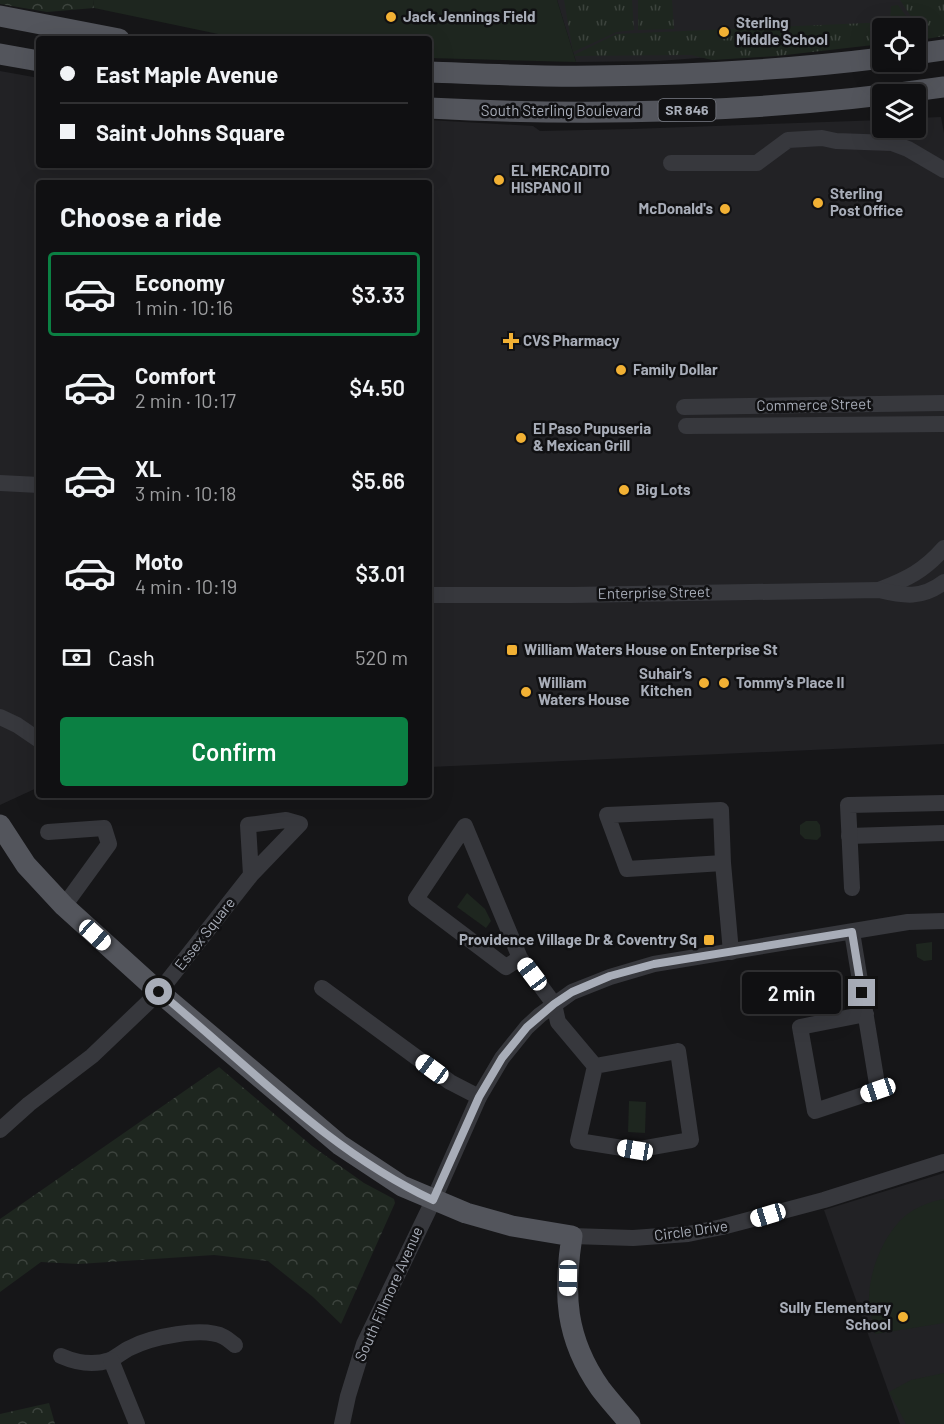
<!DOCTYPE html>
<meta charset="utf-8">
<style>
body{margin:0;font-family:Barlow,sans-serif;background:#1e1e20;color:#f1f3f6;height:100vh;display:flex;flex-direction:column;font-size:22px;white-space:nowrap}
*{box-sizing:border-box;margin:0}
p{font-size:20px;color:#9c9d9f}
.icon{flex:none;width:33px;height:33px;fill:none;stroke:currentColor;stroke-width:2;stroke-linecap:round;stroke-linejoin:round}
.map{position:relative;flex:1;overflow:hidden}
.drawer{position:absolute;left:36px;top:180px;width:396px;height:618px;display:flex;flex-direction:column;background:#101012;border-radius:6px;box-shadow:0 6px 24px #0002,0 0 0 2px #303032}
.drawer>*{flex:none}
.top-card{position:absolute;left:36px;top:36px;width:396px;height:132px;border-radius:6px;box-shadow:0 6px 24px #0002,0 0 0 2px #303032;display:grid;align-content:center;height:132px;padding:0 24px;background:#101012}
.tools{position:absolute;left:872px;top:18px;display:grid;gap:12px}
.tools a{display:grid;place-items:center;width:54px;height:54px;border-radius:6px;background:#101012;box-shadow:0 6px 24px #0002,0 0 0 2px #303032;font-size:30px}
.end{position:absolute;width:27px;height:27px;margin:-14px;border:8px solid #a8adb8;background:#111;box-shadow:0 0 0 3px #111}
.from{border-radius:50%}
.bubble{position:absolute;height:42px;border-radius:6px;background:#101012;box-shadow:0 6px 24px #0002,0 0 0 2px #303032;font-size:20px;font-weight:600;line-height:42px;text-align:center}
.car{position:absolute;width:18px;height:36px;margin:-18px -9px;border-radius:8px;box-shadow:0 0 4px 2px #0007;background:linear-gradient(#fff 24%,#345 0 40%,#fff 0 76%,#345 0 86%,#fff 0)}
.top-card b{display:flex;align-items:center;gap:21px;height:57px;font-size:22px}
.top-card b+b{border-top:2px solid #303032}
.top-card i{width:15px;height:15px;background:#f1f3f6}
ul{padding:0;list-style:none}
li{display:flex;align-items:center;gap:18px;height:84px;margin:0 12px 9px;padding:0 12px;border:3px solid transparent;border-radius:6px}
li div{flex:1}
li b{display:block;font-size:22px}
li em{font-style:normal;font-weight:600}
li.on{border-color:#0b8043}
li>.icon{width:54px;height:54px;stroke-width:1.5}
h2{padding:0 24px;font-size:27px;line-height:72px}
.pay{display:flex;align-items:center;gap:15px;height:66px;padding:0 24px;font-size:22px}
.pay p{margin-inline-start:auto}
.button{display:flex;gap:12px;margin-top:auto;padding:12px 24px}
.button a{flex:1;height:69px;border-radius:6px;background:#0b8043;color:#fff;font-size:24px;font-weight:600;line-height:69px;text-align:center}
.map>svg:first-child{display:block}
.built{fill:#222225}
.grass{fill:url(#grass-tufts)}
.forest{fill:url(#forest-crowns)}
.park{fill:#1e261f}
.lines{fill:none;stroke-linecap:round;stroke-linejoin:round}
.minor{stroke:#37383d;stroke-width:16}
.major{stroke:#53555c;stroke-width:21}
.route{stroke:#a8adb8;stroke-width:8}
.poi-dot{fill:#f2b134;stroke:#111113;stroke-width:2}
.labels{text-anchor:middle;stroke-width:5;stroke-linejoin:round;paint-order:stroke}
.shield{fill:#111113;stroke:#7b7e86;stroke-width:1.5}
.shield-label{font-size:14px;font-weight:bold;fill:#a8adb8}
.poi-label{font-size:15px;font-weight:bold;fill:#a8adb8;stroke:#111113;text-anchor:start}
.street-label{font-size:15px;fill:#a8adb8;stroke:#111113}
</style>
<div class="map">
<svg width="944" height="1424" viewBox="0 0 944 1424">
<defs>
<pattern id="grass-tufts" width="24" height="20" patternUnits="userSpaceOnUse" patternTransform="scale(1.5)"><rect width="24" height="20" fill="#1e261f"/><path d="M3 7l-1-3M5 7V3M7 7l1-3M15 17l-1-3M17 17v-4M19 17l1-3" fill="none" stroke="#3c433d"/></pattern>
<pattern id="forest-crowns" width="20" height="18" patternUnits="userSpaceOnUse" patternTransform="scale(1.5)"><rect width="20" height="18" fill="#1e261f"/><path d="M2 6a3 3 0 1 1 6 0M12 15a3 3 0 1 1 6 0" fill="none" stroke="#3c433d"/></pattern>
</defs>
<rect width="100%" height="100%" fill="#161618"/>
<g class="built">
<polygon points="557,0 944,0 944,36 915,39 915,28 882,28 797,51 658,61 576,62"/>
<polygon points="0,71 39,78 39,165 429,165 429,120 533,126 540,131 631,129 882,120 882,128 915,128 915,118 941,117 944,133 944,744 429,767 429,183 39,183 39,787 0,805"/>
<polygon points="944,1173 944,1424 900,1424 824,1210"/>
</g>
<g class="grass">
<polygon points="564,0 632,0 634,30 617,32 573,52"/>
<polygon points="638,0 672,0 674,29 638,30"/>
<polygon points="900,0 944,0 944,36 926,39"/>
<polygon points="898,5 915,28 882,28 882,44 777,56 712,60 691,55 572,56 616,34 890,22 891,6"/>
</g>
<g class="forest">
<polygon points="0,0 93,0 94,8 47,12 0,4"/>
<polygon points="219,1067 312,1146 364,1183 394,1199 395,1203 341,1324 313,1297 268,1261 214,1255 79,1264 41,1262 0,1292 0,1219"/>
<polygon points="49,1403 55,1424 0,1424 0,1414"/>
</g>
<g class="park">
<polygon points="93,0 557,0 576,62 429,58 429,39 242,39 94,8"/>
<polygon points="806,821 817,821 820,825 821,836 817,840 805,839 800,834 800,825"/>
<polygon points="467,893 485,909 491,921 486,928 457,907"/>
<polygon points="932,942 932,960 924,961 917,957 916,944"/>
<polygon points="629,1101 646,1102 645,1133 628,1132"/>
<path d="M 944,1199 L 944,1323 L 875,1334 C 873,1323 870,1312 869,1301 C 868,1272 885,1230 909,1213 C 919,1206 932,1201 944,1199 Z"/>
<polygon points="944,1373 944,1424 906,1424 889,1392 911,1380"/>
</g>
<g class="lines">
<g class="minor">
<polyline points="671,163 757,163 788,140 822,138 836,141 892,143 908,149 944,170"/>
<polyline points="684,407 944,403"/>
<polyline points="686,426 944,424"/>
<polyline points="0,483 39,485"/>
<path d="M 879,590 C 907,579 924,571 944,548"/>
<path d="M 429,595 L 572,595 L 879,590 C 904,596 922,599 944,582"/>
<polyline points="0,717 17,725 39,740"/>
<polyline points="48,832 104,828 109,844 64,906"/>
<polyline points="849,836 944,833"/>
<polyline points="723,863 627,869 607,815 721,810 723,863 731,952"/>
<polyline points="852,888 848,805 944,803"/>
<polyline points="852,932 878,1090 815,1111 800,1027 866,1014"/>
<polyline points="520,958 506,967 416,899 465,826 520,958 554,1004 558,1022 595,1066 578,1141 635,1150 691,1140 678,1051 595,1066"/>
<polyline points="322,988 450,1082 479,1097"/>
<polyline points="0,1130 29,1104 92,1056 159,992 251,875 248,825 286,820 300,824 251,875"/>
<polyline points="572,1236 633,1238 688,1234 722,1227 824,1200 944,1162"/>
<path d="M 61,1356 C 77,1363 93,1366 110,1360 C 117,1357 123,1351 130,1348 C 151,1337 203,1326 224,1337 C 228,1339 232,1343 235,1345"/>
<polyline points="111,1360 137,1424"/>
<polyline points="342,1424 348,1396 364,1344 433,1201 479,1097 502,1058 527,1027 540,1015 572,992 610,977 654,964 908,922 944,921"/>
</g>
<g class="major">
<polyline points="0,16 119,39"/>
<polyline points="0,54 39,61"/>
<polyline points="915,54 944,50"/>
<path d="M 429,72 C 484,74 539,77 594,76 C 690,75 787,70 882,58"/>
<path d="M 429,108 C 600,117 774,112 944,87"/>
<path d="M 0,825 L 26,865 L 64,906 L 159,992 L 340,1145 L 402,1186 L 466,1213 L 512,1226 L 572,1236 C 563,1294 565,1338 600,1388 C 609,1400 620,1412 630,1424"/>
</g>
</g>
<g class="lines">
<path class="route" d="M 159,992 C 247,1064 328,1151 433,1200 L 479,1097 L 502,1058 L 527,1027 L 554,1004 L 572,992 L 610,976 L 654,964 L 852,932 L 862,993"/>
</g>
<g class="poi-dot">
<circle cx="391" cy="17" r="6"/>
<circle cx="724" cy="32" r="6"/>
<circle cx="499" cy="180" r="6"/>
<circle cx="818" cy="203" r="6"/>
<circle cx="725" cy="209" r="6"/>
<path d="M508 332h6v6h6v6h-6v6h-6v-6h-6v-6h6z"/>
<circle cx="621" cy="370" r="6"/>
<circle cx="521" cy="438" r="6"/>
<circle cx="624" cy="490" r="6"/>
<rect x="506" y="644" width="12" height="12" rx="3"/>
<circle cx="704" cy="683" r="6"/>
<circle cx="724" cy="683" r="6"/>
<circle cx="526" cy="692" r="6"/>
<rect x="703" y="934" width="12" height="12" rx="3"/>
<circle cx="903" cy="1317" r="6"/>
</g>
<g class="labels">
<rect class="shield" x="658.5" y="99" width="57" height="22" rx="4.5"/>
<g class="shield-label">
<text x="687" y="115">SR 846</text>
</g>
<g class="poi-label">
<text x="403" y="22">Jack Jennings Field</text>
<text x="736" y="28">Sterling<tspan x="736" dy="17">Middle School</tspan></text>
<text x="511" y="176">EL MERCADITO<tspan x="511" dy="17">HISPANO II</tspan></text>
<text x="830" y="199">Sterling<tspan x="830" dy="17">Post Office</tspan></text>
<text x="713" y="214" text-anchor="end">McDonald's</text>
<text x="523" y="346">CVS Pharmacy</text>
<text x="633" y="375">Family Dollar</text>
<text x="533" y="434">El Paso Pupuseria<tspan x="533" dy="17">&amp; Mexican Grill</tspan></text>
<text x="636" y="495">Big Lots</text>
<text x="524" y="655">William Waters House on Enterprise St</text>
<text x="692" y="679" text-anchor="end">Suhair’s<tspan x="692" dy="17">Kitchen</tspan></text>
<text x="538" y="688">William<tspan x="538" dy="17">Waters House</tspan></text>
<text x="736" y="688">Tommy's Place II</text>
<text x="697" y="945" text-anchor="end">Providence Village Dr &amp; Coventry Sq</text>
<text x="891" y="1313" text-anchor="end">Sully Elementary<tspan x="891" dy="17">School</tspan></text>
</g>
<g class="street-label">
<text x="561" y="116">South Sterling Boulevard</text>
<text transform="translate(814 405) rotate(-1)" y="5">Commerce Street</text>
<text transform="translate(654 593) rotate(-1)" y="5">Enterprise Street</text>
<text transform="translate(205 934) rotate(-52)" y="5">Essex Square</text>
<text transform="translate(691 1231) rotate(-8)" y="5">Circle Drive</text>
<text transform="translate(389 1294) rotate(-66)" y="5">South Fillmore Avenue</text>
</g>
</g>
</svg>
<div class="tools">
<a><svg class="icon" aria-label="locate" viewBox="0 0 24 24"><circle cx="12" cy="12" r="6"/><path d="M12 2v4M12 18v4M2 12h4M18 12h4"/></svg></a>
<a><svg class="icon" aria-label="layers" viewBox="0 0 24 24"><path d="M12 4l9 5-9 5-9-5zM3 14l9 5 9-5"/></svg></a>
</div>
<i class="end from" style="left:159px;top:992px"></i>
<i class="end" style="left:862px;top:993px"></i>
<div class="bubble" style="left:742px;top:972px;width:99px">2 min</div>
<i class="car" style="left:95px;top:935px;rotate:132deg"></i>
<i class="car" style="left:532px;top:974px;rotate:323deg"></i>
<i class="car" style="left:432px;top:1069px;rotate:306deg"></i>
<i class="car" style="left:878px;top:1090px;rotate:251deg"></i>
<i class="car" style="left:635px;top:1150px;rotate:279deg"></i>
<i class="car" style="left:768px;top:1215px;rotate:253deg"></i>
<i class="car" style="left:568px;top:1278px;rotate:181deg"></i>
<div class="top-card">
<b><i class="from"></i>East Maple Avenue</b>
<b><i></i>Saint Johns Square</b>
</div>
<section class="drawer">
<h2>Choose a ride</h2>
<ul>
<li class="on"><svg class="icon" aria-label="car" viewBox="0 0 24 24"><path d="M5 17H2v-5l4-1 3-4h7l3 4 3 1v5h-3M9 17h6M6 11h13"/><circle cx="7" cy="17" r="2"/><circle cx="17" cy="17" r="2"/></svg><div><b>Economy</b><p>1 min · 10:16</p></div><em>$3.33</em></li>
<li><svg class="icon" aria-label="car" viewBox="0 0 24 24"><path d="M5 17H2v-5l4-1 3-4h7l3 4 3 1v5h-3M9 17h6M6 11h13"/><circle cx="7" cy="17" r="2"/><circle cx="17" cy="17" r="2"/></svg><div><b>Comfort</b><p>2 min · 10:17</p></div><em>$4.50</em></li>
<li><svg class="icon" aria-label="car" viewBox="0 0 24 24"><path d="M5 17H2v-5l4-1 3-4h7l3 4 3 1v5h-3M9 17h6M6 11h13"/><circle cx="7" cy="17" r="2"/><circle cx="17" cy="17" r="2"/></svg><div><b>XL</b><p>3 min · 10:18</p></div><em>$5.66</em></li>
<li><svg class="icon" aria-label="car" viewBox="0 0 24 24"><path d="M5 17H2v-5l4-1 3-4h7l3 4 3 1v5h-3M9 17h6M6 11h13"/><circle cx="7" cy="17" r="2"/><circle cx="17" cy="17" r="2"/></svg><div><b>Moto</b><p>4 min · 10:19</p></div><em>$3.01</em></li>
</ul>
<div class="pay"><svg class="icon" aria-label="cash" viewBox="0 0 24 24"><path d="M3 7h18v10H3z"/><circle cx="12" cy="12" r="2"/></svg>Cash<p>520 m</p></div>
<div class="button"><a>Confirm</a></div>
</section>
</div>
